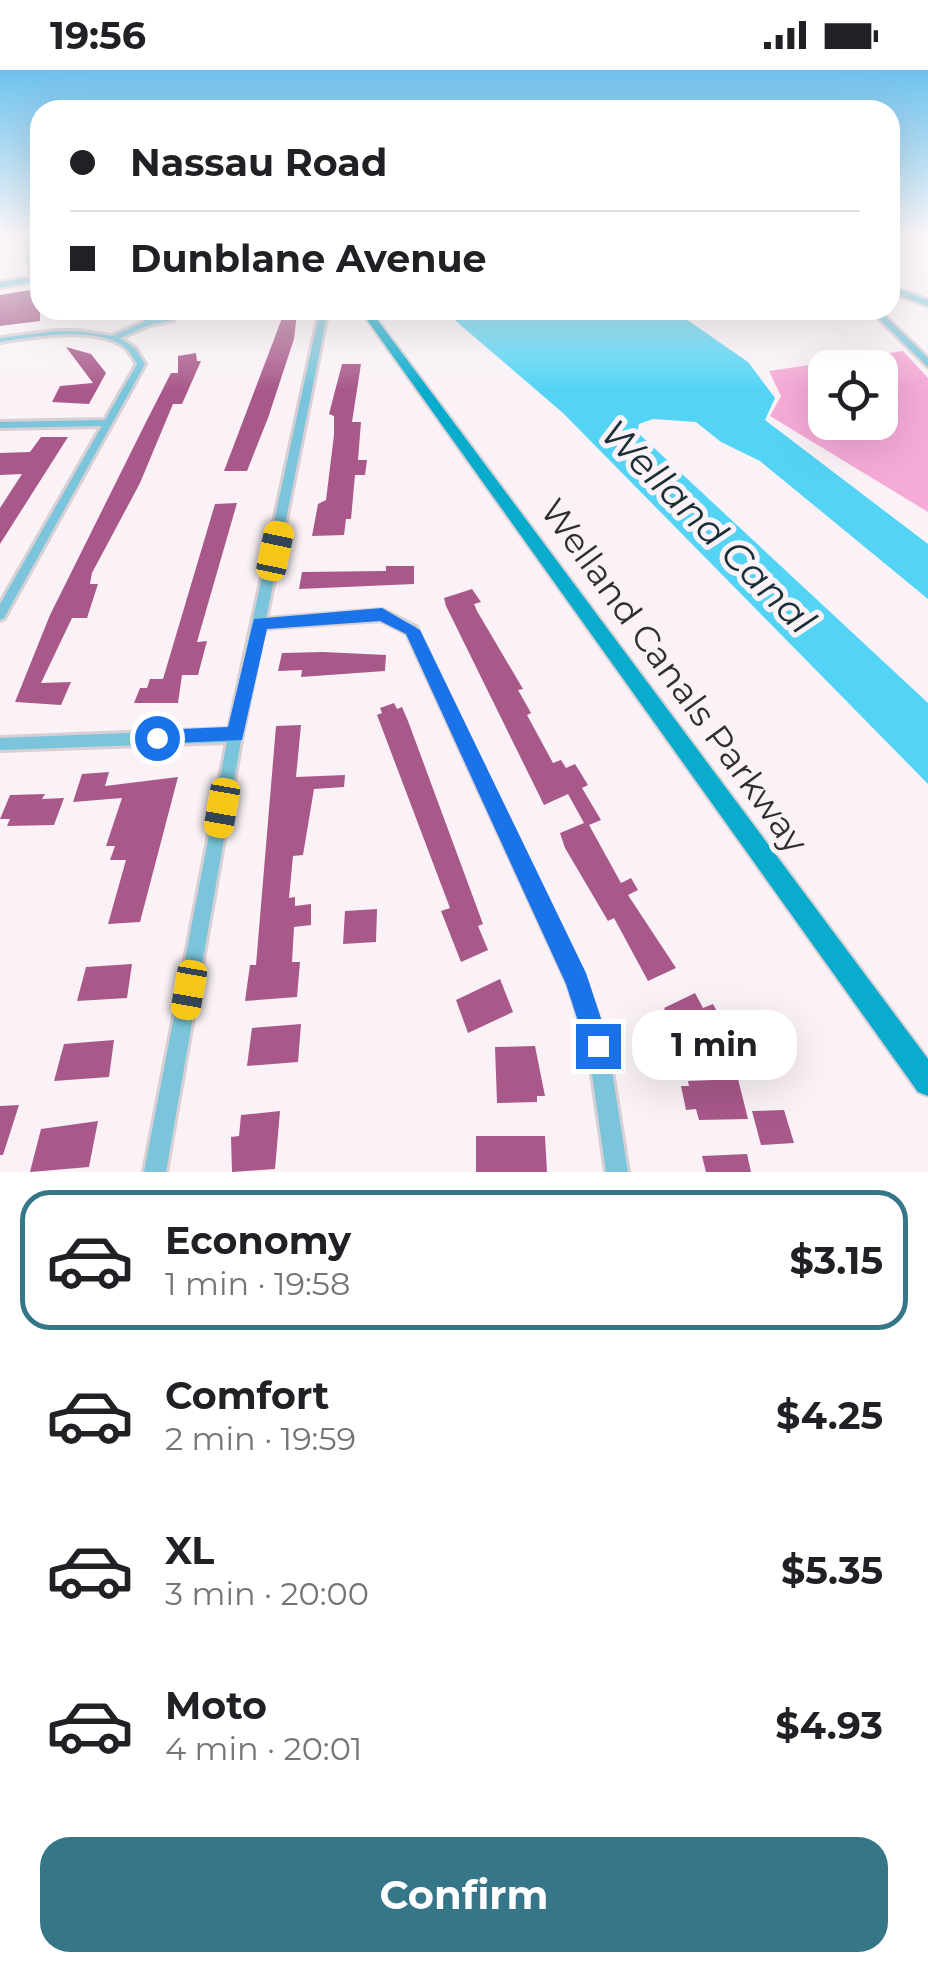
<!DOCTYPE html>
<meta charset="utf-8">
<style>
body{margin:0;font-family:Montserrat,sans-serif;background:#f2f2f2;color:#202124;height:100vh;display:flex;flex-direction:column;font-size:38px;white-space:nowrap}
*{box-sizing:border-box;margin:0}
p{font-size:32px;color:#757577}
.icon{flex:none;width:55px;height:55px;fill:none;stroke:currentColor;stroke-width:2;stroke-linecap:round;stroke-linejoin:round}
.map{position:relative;height:1102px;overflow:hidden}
.drawer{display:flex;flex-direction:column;background:#fff;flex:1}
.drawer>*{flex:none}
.banner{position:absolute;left:30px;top:30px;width:870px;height:220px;border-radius:30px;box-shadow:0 10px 40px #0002;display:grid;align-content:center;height:220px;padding:0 40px;background:#fff}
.fabs{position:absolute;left:808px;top:280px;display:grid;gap:20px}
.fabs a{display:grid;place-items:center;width:90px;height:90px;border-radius:20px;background:#fff;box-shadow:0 10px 40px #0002;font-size:50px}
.end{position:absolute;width:45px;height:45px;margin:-22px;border:12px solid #1a73e8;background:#fff;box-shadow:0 0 0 5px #fff}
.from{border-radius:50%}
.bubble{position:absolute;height:70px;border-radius:30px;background:#fff;box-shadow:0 10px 40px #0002;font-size:32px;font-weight:700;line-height:70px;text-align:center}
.car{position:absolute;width:30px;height:60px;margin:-30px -15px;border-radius:12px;box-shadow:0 0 8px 2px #0007;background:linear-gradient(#f5c518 24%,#345 0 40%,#f5c518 0 76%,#345 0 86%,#f5c518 0)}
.banner b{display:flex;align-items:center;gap:35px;height:95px;font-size:38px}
.banner b+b{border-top:2px solid #e0e0e0}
.banner i{width:25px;height:25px;background:#202124}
ul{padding:18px 0 0;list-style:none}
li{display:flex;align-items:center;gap:30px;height:140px;margin:0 20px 15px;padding:0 20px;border:5px solid transparent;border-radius:30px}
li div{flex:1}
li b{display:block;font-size:38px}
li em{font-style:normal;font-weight:700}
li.selected{border-color:#357789}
li>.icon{width:90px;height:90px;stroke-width:1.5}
.primary-button{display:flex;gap:20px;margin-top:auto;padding:20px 40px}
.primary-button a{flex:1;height:115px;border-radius:30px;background:#357789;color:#fff;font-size:40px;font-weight:700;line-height:115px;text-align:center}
.status{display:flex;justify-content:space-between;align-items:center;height:70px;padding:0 50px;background:#fff;direction:ltr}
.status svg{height:28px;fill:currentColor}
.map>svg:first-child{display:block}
.green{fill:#f6abd7;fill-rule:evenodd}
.water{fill:#54d4f5}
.building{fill:#a8598a}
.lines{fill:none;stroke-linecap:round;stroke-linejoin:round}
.minor-casing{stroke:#d6cfd3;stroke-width:6}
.tertiary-casing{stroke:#d6cfd3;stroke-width:5}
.secondary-casing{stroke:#d6cfd3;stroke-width:4}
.minor{fill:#7ac5db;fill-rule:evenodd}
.tertiary{fill:#7ac5db;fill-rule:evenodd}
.secondary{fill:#0aaccd;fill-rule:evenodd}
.route{fill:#1a73e8}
.labels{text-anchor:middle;stroke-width:10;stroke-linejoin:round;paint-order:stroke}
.street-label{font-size:35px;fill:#312e30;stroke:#faf2f7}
.water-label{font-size:38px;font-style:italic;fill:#192f35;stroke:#faf2f7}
</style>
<div class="status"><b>19:56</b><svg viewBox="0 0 49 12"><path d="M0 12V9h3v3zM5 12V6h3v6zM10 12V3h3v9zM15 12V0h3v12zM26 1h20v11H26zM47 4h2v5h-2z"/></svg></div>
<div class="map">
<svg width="928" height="1102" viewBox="0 0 928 1102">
<rect width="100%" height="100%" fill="#faf2f7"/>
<path class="green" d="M 903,281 L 928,308 L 928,442 L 770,346 L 781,326 L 769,301 ZM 825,298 L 880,298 L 880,352 L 825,352 Z"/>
<polygon class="water" points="443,240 673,240 748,292 775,328 765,350 928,474 928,529 760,391 721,372 696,352 653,349 639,354 637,362 928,633 928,714 563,343"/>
<g class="building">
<polygon points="36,219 40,219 40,251 0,256 0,225"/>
<polygon points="284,243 297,243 294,269 268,348 247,401 224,401"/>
<polygon points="66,277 91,284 106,303 89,334 52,332 60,316 93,313"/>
<polygon points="196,283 197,291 201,291 182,334 173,334 140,413 92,503 90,514 98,514 87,548 72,548 41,613 71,612 61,635 15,632 50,545 145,354 171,303 178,303 178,286"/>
<polygon points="342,294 361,294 352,352 361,352 358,390 367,390 365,405 355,405 351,449 346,449 344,465 312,466 318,434 326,430 334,365 334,346 329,344"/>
<polygon points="41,367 68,367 0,474 0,438 22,404 0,405 0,383 30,382"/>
<polygon points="237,433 197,572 207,571 198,605 182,605 178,633 134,633 140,618 147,618 150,609 163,609 215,434"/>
<polygon points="386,496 414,496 414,514 299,519 302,502 386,501"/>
<polygon points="472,519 481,532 474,534 477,541 523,619 518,620 531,643 527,645 553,693 561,690 566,698 575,694 588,715 582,718 601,750 589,755 621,813 631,808 638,820 628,825 676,898 648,911 614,848 608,851 565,778 560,763 584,753 568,724 544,735 446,536 444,528"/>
<polygon points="323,582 386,585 385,601 301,607 302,600 278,601 282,583"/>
<polygon points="394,633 397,639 402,637 408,651 483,854 478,856 488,880 461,892 441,841 450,838 377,645 382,643 380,638"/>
<polygon points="301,655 296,707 345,705 344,717 314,719 303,785 293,786 289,828 295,827 295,836 311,834 311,855 294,857 292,892 300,892 297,927 245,931 250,895 256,895 276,656"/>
<polygon points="109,702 105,716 178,707 140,852 108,854 126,790 110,790 115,776 106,776 122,728 73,732 82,704"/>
<polygon points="45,724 42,729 64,728 54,755 7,756 10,749 0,749 10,725"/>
<polygon points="377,839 376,872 343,874 345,841"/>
<polygon points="132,894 127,928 77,931 86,897"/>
<polygon points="500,909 513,942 468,963 456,930"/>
<polygon points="695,923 703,938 713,934 723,952 713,957 720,969 688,985 664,938"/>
<polygon points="301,954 298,992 247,996 252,958"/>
<polygon points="114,970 109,1007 54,1011 64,974"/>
<polygon points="535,976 545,1026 537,1026 537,1032 497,1033 495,977"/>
<polygon points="738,1009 748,1049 699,1050 696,1039 686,1040 681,1016 689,1016 688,1011"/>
<polygon points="19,1035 3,1085 0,1085 0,1036"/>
<polygon points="784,1040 794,1073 761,1075 752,1041"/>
<polygon points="280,1041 275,1099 232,1102 231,1067 239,1066 241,1045"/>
<polygon points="98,1051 89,1097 30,1102 41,1059"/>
<polygon points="476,1066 545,1066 547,1102 476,1102"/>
<polygon points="747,1084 751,1102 706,1102 702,1086"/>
</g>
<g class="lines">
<g class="minor-casing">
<g id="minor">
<polygon points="27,165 33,165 37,209 34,211 31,209"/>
<polygon points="320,240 328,240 266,549 382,540 416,557 586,912 608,976 628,1102 606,1102 588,976 568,914 407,563 381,550 264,558 242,665 166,1102 144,1102 227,672 0,680 0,668 229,659"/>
<path d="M 170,241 L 174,243 L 174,250 L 150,255 L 120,268 L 135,278 L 145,294 L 4,548 L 0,550 L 0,534 L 102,356 L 0,358 L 0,352 L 105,350 L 137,294 C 135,291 130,283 128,280 C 100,254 34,267 0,272 L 0,268 L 56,261 L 78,261 L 112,266 L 144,252 L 144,245 Z"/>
</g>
</g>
<g class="tertiary-casing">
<g id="tertiary">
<polygon points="40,206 40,210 0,218 0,212"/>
<polygon points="890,216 928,230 928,236 890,222"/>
<polygon points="870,240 879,240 928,288 928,297"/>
</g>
</g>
<g class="secondary-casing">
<polygon id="secondary" points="360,240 370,240 928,989 928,1026 918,1022"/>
</g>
<use href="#minor" class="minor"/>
<use href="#tertiary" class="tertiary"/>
<use href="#secondary" class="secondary"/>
</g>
<linearGradient id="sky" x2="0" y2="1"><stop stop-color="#6dc1ed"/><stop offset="0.52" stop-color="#fdf9fb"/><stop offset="1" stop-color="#fdf9fb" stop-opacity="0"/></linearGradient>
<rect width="928" height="320" fill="url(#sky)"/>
<polygon class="route" points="382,538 420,560 586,903 610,976 607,985 598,988 589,985 566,914 406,564 380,551 267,559 242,670 150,674 150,662 157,660 228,657 254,549"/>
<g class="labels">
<g class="street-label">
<text transform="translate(674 606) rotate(54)" y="12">Welland Canals Parkway</text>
</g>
<g class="water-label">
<text transform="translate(708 457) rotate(45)" y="13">Welland Canal</text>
</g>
</g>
</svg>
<div class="fabs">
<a><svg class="icon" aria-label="locate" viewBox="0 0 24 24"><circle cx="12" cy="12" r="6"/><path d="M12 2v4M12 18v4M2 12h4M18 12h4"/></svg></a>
</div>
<i class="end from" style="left:157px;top:668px"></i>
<i class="end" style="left:598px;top:976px"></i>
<div class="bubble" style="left:632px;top:940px;width:165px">1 min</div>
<i class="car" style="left:275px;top:481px;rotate:12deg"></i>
<i class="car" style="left:222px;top:738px;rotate:190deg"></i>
<i class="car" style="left:189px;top:920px;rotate:190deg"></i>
<div class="banner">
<b><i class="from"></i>Nassau Road</b>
<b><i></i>Dunblane Avenue</b>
</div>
</div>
<section class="drawer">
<ul>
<li class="selected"><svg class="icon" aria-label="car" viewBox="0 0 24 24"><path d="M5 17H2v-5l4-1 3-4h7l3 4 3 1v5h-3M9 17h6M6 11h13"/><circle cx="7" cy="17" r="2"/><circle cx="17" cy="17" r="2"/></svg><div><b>Economy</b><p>1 min · 19:58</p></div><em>$3.15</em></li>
<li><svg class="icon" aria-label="car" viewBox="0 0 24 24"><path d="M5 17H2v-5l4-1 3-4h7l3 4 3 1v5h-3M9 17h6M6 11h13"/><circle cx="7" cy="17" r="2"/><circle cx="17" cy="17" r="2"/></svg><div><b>Comfort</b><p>2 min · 19:59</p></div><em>$4.25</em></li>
<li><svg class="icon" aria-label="car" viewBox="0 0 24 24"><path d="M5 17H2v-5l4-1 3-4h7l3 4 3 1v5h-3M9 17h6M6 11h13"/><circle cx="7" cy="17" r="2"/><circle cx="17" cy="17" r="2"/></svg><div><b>XL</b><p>3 min · 20:00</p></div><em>$5.35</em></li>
<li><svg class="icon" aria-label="car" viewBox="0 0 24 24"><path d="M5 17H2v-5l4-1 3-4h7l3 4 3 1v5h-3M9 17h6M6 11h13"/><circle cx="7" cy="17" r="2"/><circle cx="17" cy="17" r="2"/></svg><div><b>Moto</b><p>4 min · 20:01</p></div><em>$4.93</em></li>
</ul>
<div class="primary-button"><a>Confirm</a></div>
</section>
